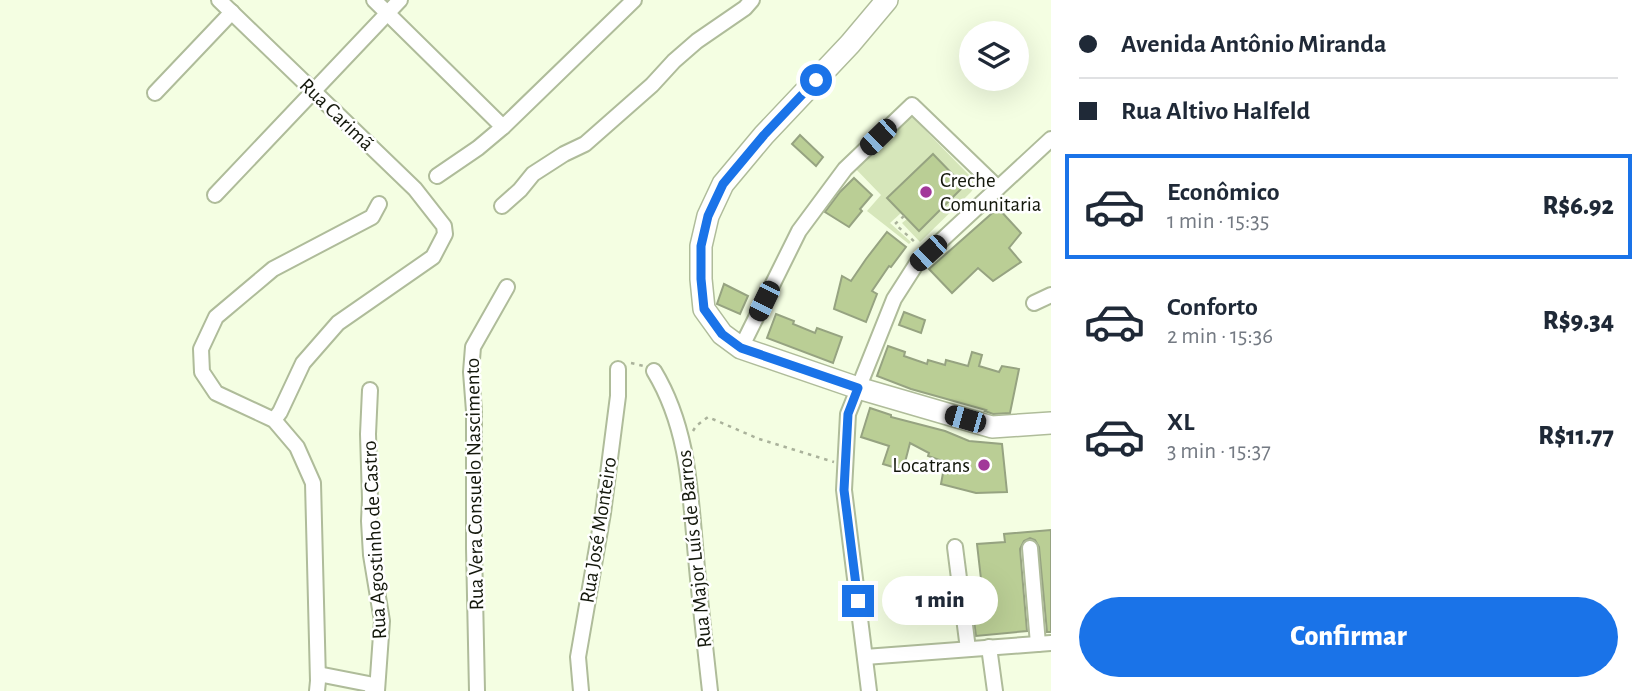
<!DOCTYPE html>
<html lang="pt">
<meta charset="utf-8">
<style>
body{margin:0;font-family:"Alegreya Sans",sans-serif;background:#f2f2f3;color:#1f2937;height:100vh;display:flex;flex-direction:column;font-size:26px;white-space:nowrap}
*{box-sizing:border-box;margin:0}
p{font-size:23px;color:#747a83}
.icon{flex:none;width:38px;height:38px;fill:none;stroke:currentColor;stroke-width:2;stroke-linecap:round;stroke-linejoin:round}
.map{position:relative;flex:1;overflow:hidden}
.details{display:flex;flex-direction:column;background:#fff;width:595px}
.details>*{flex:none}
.top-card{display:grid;align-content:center;height:154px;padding:0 28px;background:#fff}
.fabs{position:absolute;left:959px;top:21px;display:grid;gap:14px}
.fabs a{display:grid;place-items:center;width:70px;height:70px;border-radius:50%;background:#fff;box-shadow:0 7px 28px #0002;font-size:35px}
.end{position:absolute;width:32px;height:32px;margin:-16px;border:9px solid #1a73e8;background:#fff;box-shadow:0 0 0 4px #fff}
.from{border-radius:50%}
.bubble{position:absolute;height:49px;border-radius:24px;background:#fff;box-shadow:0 7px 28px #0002;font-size:23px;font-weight:800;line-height:49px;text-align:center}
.car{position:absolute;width:21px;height:42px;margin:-21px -10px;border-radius:9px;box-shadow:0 0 5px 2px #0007;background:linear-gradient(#222 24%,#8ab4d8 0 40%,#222 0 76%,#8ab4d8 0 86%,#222 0)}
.top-card b{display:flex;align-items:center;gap:24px;height:66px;font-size:26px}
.top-card b+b{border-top:2px solid #e0e1e3}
.top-card i{width:18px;height:18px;background:#1f2937}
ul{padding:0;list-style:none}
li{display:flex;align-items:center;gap:21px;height:105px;margin:0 14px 10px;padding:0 14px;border:4px solid transparent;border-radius:0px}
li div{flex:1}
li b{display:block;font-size:26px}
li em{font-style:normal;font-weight:800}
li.active{border-color:#1a73e8}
li>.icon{width:63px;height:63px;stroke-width:1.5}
.button{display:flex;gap:14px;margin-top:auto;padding:14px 28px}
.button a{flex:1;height:80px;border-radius:42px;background:#1a73e8;color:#fff;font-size:28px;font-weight:800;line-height:80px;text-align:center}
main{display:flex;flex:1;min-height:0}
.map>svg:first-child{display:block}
.green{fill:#d6e6ba}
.building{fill:#bace95;stroke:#96a381;stroke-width:2}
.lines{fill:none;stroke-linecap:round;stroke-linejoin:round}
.street-casing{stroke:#afbc9a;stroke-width:18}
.secondary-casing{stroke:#afbc9a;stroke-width:24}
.path{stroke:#aab29b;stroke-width:2.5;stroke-dasharray:3.5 5;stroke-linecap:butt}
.street{stroke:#fff;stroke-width:14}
.secondary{stroke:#fff;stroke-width:21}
.route{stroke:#1a73e8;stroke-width:9}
.poi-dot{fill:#a23899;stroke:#fff;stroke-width:2.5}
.labels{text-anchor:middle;stroke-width:5;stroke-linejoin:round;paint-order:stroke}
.street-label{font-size:21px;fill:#14180c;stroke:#fff}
.poi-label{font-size:21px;fill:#14180c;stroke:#fff;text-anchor:start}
</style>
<main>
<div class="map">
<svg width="1051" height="691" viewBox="0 0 1051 691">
<rect width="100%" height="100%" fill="#f4fee2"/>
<polygon class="green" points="906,116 913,118 971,177 975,186 971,192 920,242 902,223 907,219 919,231 964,186 933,154 887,198 901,213 890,223 911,242 909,244 867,211 881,195 852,165"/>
<g class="building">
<polygon points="800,135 823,157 816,166 792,144"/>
<polygon points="933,154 964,186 919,231 887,198"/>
<polygon points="854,178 872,195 860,209 862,211 849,227 825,212 840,192"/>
<polygon points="998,208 1021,233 1009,248 1021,262 993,281 978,268 952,293 929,269"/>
<polygon points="887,232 906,247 891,267 889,266 872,291 877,294 866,322 834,309 842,276 851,281 866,259"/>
<polygon points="724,284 748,296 740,314 717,304"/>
<polygon points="904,312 925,320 921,333 899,325"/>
<polygon points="776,314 794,321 793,324 815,333 817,328 842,337 833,363 767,338"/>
<polygon points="888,346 905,352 904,356 927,364 928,360 945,365 946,360 968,366 972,352 982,355 979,366 999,372 1002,366 1019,369 1010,413 993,414 985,411 986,410 911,389 877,376"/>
<polygon points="870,408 891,415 891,417 945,431 969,441 1002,444 1007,492 976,493 941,484 945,462 928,456 929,453 910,443 903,470 883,464 889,446 861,437"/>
<polygon points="1051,530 1051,632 1047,632 1039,547 1035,540 1030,538 1024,541 1020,549 1027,631 976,636 969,580 981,579 977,544 1005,542 1004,534"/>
</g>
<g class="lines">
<g class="street-casing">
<g id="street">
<polyline points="219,0 415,189 444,226 445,234 433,257 338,323 303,363 280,412 274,420"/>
<polyline points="374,0 503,127"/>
<polyline points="155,93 232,12"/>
<polyline points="437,176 478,148 503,127 634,0"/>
<polyline points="215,195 400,0"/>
<polyline points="502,206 520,190 533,174 564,154 585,144 652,85 674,61 697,41 745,8 752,0"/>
<polyline points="1034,303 1051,295"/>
<polyline points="741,348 799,231 845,169 912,105 998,188"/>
<path d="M 654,371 C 689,429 690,492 696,557 C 700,602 705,646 710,691"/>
<polyline points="370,390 368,434 370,499 369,521 371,555 382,621 377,691"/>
<polyline points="955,547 968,649"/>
<polyline points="1030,548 1038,644"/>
<polyline points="989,647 995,691"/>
<polyline points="865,657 1051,643"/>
<polyline points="318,674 369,684 374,691"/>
<polyline points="317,691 318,681 313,483 297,447 274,420 216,393 202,372 201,349 216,317 273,269 372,217 379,204"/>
<polyline points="477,691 474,548 474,411 471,372 473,347 507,287"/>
<polyline points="581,691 578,657 603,513 618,396 618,369"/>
<polyline points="869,691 844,490 848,414 894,299 917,263 1051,139"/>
</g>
</g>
<g class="secondary-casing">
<polyline id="secondary" points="887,0 850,44 764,135 723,184 708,216 701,246 701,279 704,309 722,334 741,348 858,388 992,427 1051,423"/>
</g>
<g class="path">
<polyline points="904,216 895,224 917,244"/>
<polyline points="631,363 644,366"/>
<polyline points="693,431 696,426 708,417 759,439 834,462"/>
</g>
<use href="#street" class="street"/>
<use href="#secondary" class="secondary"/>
</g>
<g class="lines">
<polyline class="route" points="816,80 764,135 723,184 708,216 701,246 701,279 704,309 722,334 741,348 858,388 848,414 844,490 858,601"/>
</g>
<g class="poi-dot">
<circle cx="926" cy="192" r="7"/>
<circle cx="984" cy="465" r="7"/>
</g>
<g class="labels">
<g class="street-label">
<text transform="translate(337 114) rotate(44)" y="7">Rua Carimã</text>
<text transform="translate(474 484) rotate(-91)" y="7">Rua Vera Consuelo Nascimento</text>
<text transform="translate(598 530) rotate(-81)" y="7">Rua José Monteiro</text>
<text transform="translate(374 540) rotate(-93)" y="7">Rua Agostinho de Castro</text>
<text transform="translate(694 549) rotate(-96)" y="7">Rua Major Luís de Barros</text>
</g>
<g class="poi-label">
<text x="940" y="187">Creche<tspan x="940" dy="24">Comunitaria</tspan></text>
<text x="970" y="472" text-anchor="end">Locatrans</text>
</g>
</g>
</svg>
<div class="fabs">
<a><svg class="icon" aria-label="layers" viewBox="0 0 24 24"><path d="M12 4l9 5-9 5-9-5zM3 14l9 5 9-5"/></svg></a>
</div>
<i class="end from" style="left:816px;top:80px"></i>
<i class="end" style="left:858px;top:601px"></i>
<div class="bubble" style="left:882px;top:576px;width:116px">1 min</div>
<i class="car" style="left:878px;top:137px;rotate:226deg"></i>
<i class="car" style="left:928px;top:253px;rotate:227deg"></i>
<i class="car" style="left:764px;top:301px;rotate:206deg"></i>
<i class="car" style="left:965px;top:419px;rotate:286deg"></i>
</div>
<section class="details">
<div class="top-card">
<b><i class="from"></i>Avenida Antônio Miranda</b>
<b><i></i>Rua Altivo Halfeld</b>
</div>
<ul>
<li class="active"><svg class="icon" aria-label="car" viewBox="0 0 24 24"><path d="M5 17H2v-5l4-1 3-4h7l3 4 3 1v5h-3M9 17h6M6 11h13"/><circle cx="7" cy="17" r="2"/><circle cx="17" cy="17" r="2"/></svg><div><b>Econômico</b><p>1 min · 15:35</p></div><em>R$6.92</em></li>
<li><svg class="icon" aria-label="car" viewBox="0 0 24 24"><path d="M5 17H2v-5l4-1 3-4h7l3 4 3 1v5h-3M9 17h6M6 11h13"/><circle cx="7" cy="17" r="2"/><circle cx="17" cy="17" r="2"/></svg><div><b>Conforto</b><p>2 min · 15:36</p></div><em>R$9.34</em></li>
<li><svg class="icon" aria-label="car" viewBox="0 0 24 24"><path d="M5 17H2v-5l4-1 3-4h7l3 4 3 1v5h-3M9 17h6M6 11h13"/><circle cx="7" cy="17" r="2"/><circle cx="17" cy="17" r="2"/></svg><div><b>XL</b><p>3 min · 15:37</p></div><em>R$11.77</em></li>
</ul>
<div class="button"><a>Confirmar</a></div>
</section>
</main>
